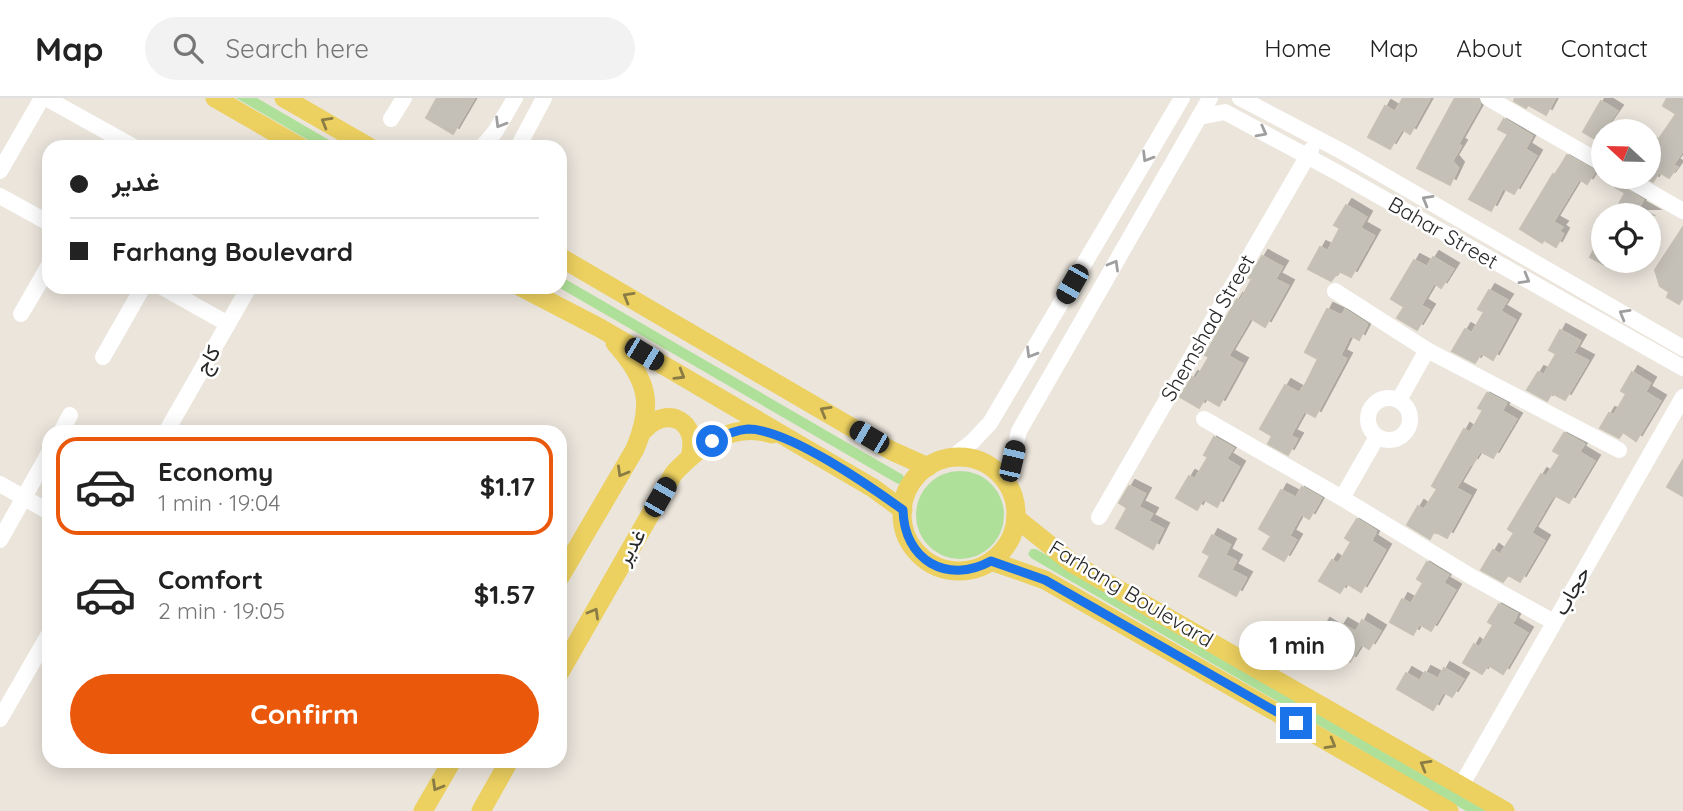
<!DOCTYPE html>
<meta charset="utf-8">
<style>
body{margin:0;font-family:Quicksand,Vazirmatn,sans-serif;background:#f2f2f2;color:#222;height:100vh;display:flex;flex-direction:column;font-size:26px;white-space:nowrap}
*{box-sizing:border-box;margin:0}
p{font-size:23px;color:#767676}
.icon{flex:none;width:38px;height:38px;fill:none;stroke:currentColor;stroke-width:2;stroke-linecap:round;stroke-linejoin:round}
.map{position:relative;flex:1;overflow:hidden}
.side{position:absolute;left:42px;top:327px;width:525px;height:343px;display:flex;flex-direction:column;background:#fff;border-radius:21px;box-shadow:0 4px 18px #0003}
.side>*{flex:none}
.banner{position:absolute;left:42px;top:42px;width:525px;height:154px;border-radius:21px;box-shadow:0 4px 18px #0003;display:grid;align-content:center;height:154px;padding:0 28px;background:#fff}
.needle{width:46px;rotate:292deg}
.fabs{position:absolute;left:1591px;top:21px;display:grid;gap:14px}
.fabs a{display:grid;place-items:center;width:70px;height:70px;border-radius:50%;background:#fff;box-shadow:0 4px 18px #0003;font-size:35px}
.end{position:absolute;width:32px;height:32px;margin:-16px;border:9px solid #1a73e8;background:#fff;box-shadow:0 0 0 4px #fff}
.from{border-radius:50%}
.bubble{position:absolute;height:49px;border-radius:24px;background:#fff;box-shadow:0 4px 18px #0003;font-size:23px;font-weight:700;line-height:49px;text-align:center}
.car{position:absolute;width:21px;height:42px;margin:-21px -10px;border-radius:9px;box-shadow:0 0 5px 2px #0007;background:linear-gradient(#222 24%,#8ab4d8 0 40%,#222 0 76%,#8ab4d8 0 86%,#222 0)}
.banner b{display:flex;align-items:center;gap:24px;height:66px;font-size:26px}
.banner b+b{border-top:2px solid #e0e0e0}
.banner i{width:18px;height:18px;background:#222}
ul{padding:12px 0 0;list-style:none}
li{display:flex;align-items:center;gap:21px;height:98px;margin:0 14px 10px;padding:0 14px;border:4px solid transparent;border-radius:21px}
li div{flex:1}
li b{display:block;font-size:26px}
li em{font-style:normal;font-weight:700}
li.on{border-color:#ea580c}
li>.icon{width:63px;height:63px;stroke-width:1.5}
.cta{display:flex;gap:14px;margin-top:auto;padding:14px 28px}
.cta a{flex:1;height:80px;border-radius:42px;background:#ea580c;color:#fff;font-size:28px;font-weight:700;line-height:80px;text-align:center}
header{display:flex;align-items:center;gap:42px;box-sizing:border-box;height:98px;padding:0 35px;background:#fff;border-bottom:2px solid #e0e0e0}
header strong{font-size:33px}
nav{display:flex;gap:38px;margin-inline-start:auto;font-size:24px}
.search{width:490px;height:63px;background:#f2f2f2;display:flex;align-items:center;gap:18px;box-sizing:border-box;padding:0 24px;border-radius:38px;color:#767676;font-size:26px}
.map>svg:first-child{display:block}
.green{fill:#afe099}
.building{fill:#c4bfb7;stroke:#c6c1b5;stroke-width:2;filter:url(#shadow)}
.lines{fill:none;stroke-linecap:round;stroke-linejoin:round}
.minor{stroke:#fff;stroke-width:16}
.major{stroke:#ecd060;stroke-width:19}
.oneway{stroke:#8a7c44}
.oneway2{stroke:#9f9f9f}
.route{stroke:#1a73e8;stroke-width:9}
.labels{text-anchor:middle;stroke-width:5;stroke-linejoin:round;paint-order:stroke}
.street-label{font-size:21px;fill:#292929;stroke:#fff}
</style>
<header>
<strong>Map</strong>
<div class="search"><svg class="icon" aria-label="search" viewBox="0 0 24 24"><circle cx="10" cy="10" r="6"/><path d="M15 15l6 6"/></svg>Search here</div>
<nav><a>Home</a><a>Map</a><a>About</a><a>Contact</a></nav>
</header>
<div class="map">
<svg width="1683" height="713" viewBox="0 0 1683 713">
<defs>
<filter id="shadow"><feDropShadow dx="6" dy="-6" stdDeviation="0" flood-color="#0004"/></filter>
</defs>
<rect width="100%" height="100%" fill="#ebe5dc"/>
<g class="green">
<polygon points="236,0 257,0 341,49 320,49"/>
<polygon points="560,178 903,377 905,384 898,386 558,189"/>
<circle cx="960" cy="417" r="44"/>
<polygon points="1031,451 1036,451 1487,713 1466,713 1031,460 1028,456"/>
</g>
<g class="building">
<polygon points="437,0 474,0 453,36 426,20"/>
<polygon points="1403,0 1430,0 1410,36 1402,31 1390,51 1368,39 1385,8 1395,14"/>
<polygon points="1455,0 1478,0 1480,7 1458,46 1461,48 1452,63 1458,70 1450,87 1417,70"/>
<polygon points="1515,0 1555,0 1546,17 1528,7 1526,10 1514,3"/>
<polygon points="1667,0 1683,0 1683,52 1673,67 1677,69 1669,80 1659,74 1653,84 1648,81 1648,45 1654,48 1676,16 1663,8"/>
<polygon points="1601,3 1617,13 1603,33 1603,54 1594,49 1598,43 1583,34"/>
<polygon points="1504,21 1532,38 1525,51 1536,58 1514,96 1503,90 1491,113 1469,101 1508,36 1498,31"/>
<polygon points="1567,57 1595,73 1587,86 1579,81 1553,124 1562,129 1559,133 1563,136 1556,149 1544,142 1542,145 1520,131 1553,76 1555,77"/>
<polygon points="1615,84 1643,102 1639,109 1653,117 1613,117 1625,95 1615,89"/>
<polygon points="1346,107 1366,119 1360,130 1374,138 1351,179 1339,173 1331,183 1308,171 1320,149 1328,153 1340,130 1334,127"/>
<polygon points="1683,129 1683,199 1679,206 1667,199 1669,194 1660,188 1655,172"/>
<polygon points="1603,135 1603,166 1590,159"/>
<polygon points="1262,158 1282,169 1275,181 1288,188 1265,229 1250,220 1244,231 1228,258 1242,266 1219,308 1205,300 1199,310 1180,299 1192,279 1196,281 1209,259 1205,257 1237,201 1240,203 1252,181 1249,180"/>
<polygon points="1433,159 1453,171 1441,190 1434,185 1421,207 1429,212 1417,232 1397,220 1404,209 1391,201 1414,162 1427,169"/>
<polygon points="1489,192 1507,202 1500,213 1515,222 1493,262 1481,255 1475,265 1452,253 1465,231 1472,235 1484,214 1478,211"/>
<polygon points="1327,211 1342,218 1345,212 1367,226 1359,242 1350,237 1340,258 1346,261 1315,319 1304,313 1290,338 1297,341 1288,357 1268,346 1272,338 1260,331 1285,287 1299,295 1306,285 1318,261 1305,254"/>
<polygon points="1560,232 1580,243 1573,255 1588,263 1565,302 1552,295 1547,303 1527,292 1538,274 1544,277 1556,256 1549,252"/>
<polygon points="1632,274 1650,285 1645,294 1660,303 1636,343 1623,334 1619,340 1600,330 1609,315 1614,317 1626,296 1621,293"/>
<polygon points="1487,295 1506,305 1502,313 1516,321 1493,360 1480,353 1472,366 1471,365 1456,390 1470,398 1447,440 1434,433 1430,441 1407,427 1418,408 1424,412 1437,391 1432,388 1464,331 1470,335 1483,312 1478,310"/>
<polygon points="1564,335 1584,346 1579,354 1594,363 1569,405 1554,397 1548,406 1531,435 1544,443 1520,484 1508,477 1503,484 1481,472 1493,452 1500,457 1514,435 1508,431 1541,376 1546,379 1560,357 1553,353"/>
<polygon points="1214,339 1233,350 1226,361 1239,369 1217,409 1203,401 1197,412 1176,400 1189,378 1195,381 1208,359 1204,357"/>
<polygon points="1683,362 1683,398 1667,389"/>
<polygon points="1129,388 1145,396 1138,409 1152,416 1148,423 1163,431 1153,451 1116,430 1127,410 1119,405"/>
<polygon points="1302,389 1321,400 1309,421 1301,416 1289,438 1296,442 1284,463 1263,451 1271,438 1259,431 1281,392 1296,400"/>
<polygon points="1357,421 1376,433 1371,443 1385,452 1361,494 1346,485 1340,495 1319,483 1332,462 1338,466 1351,444 1345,440"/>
<polygon points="1212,437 1230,447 1225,457 1236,463 1231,472 1246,480 1236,498 1199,478 1210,458 1203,454"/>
<polygon points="1427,464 1448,477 1443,485 1455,492 1431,533 1419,526 1413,537 1390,524 1402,501 1411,506 1423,485 1417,481"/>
<polygon points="1499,506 1517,516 1512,526 1527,535 1503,576 1488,567 1482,576 1463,565 1474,546 1479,550 1493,527 1488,524"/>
<polygon points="1362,522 1380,533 1369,551 1361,546 1350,564 1314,543 1324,526 1337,534 1342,526 1356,534"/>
<polygon points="1444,570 1463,581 1452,599 1443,594 1433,612 1397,591 1406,575 1420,583 1425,574 1438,581"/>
</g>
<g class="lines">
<g class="minor">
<polyline points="46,0 134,49"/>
<polyline points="1240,0 1343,54 1683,250"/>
<polyline points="1488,0 1603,66"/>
<polyline points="1199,19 1225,14 1340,76 1683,270"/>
<polyline points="391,21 404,0"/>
<polyline points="482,49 495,34 515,0"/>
<polyline points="518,49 544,0"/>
<polyline points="0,73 42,0"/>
<polyline points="1624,79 1683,113"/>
<polyline points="0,98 49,125"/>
<polyline points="49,167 21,216 49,169"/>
<polyline points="162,189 228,226"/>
<polyline points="1335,193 1427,252 1619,352"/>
<polyline points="103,259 143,189"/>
<circle cx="1389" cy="321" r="21"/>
<polyline points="1399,302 1427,252"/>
<polyline points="1204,321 1342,400 1472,479 1554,524"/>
<polyline points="61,334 70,317"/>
<polyline points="166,334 249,189"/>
<polyline points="951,360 972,344 990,325 1182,0"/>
<polyline points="1007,384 1019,333 1210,0"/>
<polyline points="0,386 49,414"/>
<polyline points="1342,400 1377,339"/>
<polyline points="1099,419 1311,52"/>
<polyline points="0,442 49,355"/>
<polyline points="0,621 49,536"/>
<polyline points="1461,688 1683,299"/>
</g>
<g class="major">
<polyline points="215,0 300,49"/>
<polyline points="284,0 369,49"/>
<polyline points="560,159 892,353 928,369"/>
<polyline points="521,189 600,230 873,390 903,412"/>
<path d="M 644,332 C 668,306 700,324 690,359"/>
<circle cx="959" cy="416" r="57"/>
<polyline points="1016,420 1072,465 1505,713"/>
<polyline points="991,463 1045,482 1449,713"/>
<path d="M 560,479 L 635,351 C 654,306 648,282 615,245"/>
<path d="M 560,574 L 674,375 C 700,348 732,323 772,336"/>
<polyline points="423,713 452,663"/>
<polyline points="481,713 509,663"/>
</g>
</g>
<defs><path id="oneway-chevron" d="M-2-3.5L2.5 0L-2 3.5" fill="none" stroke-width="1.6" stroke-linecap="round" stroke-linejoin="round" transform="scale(1.75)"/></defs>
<g class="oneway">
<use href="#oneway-chevron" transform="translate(326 24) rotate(-150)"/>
<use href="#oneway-chevron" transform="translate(628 199) rotate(-150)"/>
<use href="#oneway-chevron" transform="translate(680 277) rotate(31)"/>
<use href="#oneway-chevron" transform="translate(825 313) rotate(-150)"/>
<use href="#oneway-chevron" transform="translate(622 374) rotate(120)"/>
<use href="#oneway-chevron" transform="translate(594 515) rotate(-60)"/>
<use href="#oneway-chevron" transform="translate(1331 646) rotate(30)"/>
<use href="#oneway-chevron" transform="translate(1425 667) rotate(-150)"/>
<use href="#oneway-chevron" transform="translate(437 688) rotate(120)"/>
</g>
<g class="oneway2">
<use href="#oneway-chevron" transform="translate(500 25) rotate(121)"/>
<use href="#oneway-chevron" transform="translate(1262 34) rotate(28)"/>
<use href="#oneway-chevron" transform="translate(1147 59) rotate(121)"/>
<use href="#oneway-chevron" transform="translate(1427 102) rotate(-150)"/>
<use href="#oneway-chevron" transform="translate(1114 167) rotate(-60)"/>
<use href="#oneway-chevron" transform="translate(1525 181) rotate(30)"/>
<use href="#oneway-chevron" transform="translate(1624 216) rotate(-150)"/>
<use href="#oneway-chevron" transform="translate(1031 255) rotate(121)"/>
</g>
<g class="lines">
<path class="route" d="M 712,343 C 724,337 735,332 748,331 C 788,331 870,388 903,412 C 904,462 947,487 991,463 L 1045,482 L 1296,625"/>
</g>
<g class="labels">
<g class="street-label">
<text transform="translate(1443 135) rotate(30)" y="7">Bahar Street</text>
<text transform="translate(1208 230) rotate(-60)" y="7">Shemshad Street</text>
<text transform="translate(208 262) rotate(-60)" y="7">کاج</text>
<text transform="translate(631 449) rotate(-60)" y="7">غدیر</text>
<text transform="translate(1572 493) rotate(-60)" y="7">حجاب</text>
<text transform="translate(1131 496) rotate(31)" y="7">Farhang Boulevard</text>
</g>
</g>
</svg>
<div class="fabs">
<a><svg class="needle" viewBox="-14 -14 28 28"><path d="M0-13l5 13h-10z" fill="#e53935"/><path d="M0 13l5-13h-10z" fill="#767676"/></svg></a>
<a><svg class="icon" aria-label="locate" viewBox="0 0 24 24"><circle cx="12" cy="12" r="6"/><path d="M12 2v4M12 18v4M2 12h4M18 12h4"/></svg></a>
</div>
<i class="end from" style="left:712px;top:343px"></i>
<i class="end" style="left:1296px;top:625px"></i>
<div class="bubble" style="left:1239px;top:523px;width:116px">1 min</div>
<i class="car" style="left:1072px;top:186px;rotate:210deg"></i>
<i class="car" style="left:644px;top:256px;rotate:121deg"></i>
<i class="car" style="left:869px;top:339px;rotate:300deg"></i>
<i class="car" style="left:1012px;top:363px;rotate:13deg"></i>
<i class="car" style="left:660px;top:399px;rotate:30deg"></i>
<div class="banner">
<b><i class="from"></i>غدیر</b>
<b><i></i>Farhang Boulevard</b>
</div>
<section class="side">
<ul>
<li class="on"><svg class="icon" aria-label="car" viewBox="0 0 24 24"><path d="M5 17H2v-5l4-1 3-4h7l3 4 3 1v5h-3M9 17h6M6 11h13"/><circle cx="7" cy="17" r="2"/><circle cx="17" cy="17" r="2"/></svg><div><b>Economy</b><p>1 min · 19:04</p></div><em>$1.17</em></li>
<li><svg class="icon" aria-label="car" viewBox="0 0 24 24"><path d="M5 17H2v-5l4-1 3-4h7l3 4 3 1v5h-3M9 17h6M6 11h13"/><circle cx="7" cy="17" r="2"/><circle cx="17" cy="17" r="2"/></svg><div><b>Comfort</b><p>2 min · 19:05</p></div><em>$1.57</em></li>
</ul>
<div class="cta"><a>Confirm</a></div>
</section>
</div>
